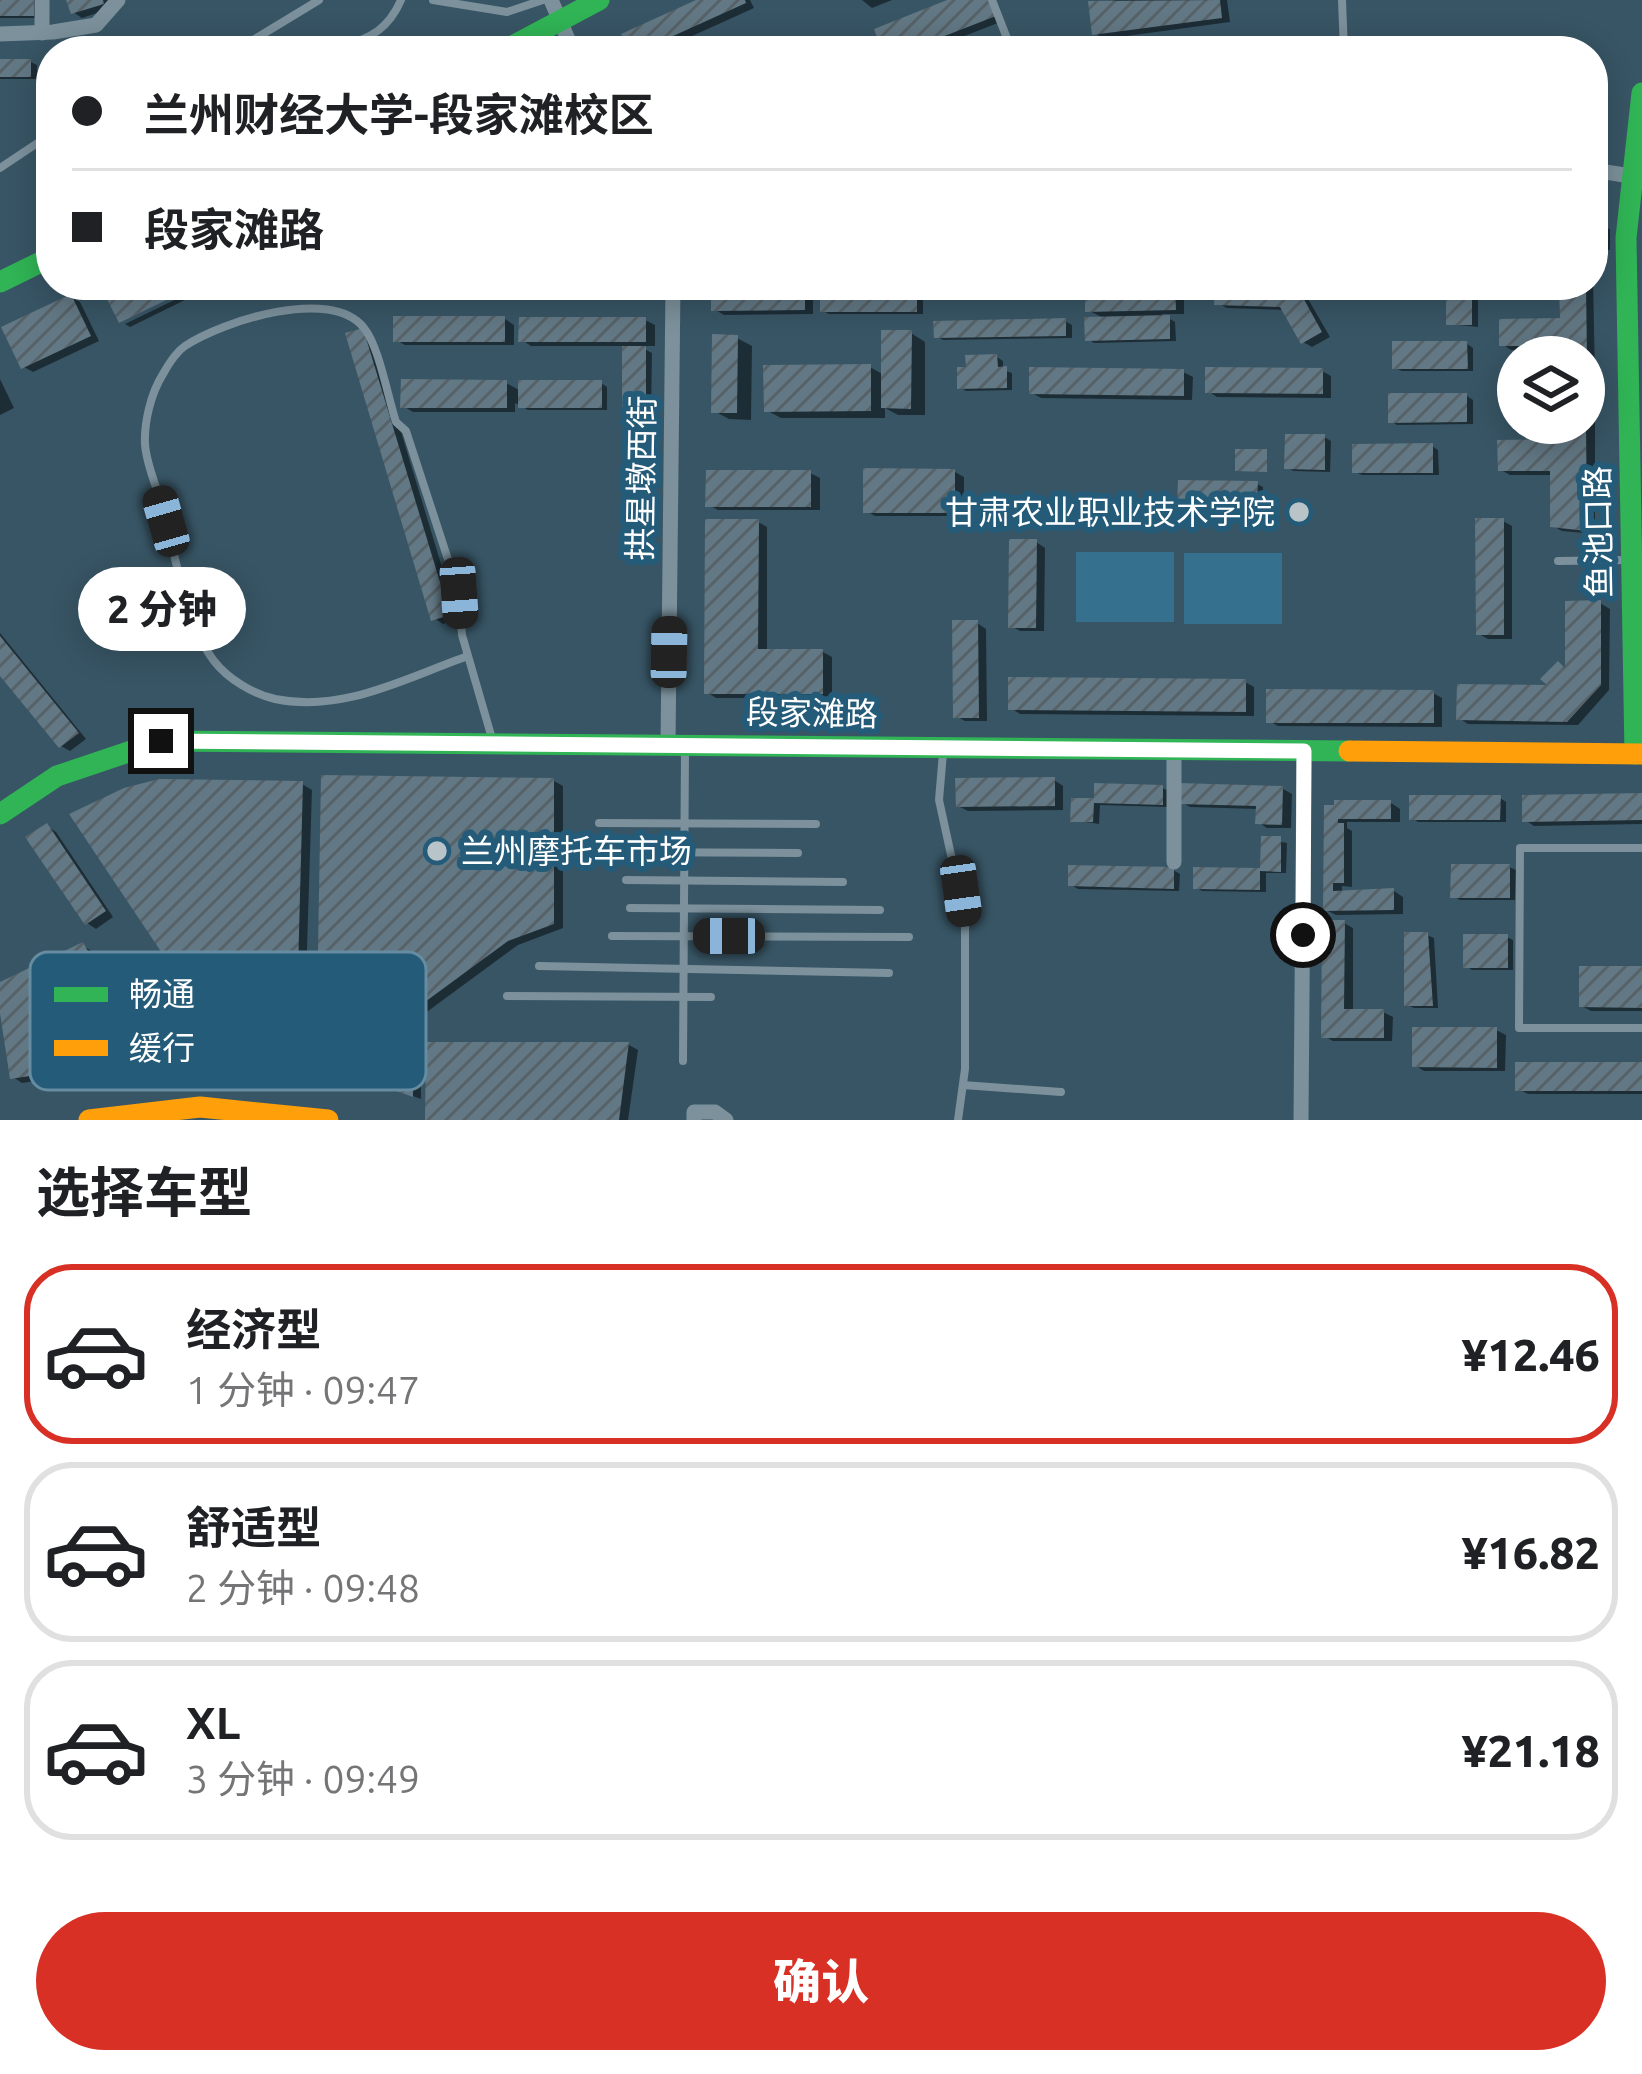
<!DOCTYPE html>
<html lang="zh">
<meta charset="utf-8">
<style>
body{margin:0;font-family:Ubuntu,"Noto Sans SC",sans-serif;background:#f6f6f6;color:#202124;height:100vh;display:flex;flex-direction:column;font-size:45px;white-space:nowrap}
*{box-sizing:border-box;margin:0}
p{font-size:39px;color:#757577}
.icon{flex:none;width:66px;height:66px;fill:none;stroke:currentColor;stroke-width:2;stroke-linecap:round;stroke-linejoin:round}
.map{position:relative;height:1120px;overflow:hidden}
.panel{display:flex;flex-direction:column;background:#fff;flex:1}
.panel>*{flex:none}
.hud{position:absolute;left:36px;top:36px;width:1572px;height:264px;border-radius:48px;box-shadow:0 6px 30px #0003;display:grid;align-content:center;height:264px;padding:0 36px;background:#fff}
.controls{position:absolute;left:1497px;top:336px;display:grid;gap:24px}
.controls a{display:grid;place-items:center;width:108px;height:108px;border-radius:50%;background:#fff;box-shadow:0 6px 30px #0003;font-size:60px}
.end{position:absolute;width:54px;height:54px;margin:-27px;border:15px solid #fff;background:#111;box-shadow:0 0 0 6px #111}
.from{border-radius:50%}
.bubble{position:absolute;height:84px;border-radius:42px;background:#fff;box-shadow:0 6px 30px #0003;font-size:39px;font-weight:800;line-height:84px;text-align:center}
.car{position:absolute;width:36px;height:72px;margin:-36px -18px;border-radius:15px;box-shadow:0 0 9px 3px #0007;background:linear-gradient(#222 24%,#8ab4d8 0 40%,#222 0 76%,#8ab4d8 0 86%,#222 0)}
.hud b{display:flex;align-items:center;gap:42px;height:114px;font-size:45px}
.hud b+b{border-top:3px solid #e0e0e0}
.hud i{width:30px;height:30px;background:#202124}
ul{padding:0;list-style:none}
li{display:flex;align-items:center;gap:36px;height:180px;margin:0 24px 18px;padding:0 12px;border:6px solid #e0e0e0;border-radius:48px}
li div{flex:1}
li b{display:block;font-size:45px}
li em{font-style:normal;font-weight:800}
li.selected{border-color:#d93025}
li>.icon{width:108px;height:108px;stroke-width:1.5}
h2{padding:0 36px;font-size:54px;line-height:144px}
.cta{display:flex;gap:24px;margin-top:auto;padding:24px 36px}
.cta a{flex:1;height:138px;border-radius:72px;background:#d93025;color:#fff;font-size:48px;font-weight:800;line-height:138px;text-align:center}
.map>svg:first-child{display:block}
.grass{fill:#35708e}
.shadow{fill:#0007}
.building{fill:url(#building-hatch)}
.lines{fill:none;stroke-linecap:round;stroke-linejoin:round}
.lane{stroke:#7c919c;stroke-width:8}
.street{stroke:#7c919c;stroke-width:15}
.fast{stroke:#30b455;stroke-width:21}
.slow{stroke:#ff9f0a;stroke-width:21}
.route{stroke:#fff;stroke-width:15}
.poi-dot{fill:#b9c4c9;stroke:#245b79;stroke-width:4.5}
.labels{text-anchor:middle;stroke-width:12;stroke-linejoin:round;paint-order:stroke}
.street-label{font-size:33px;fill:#fff;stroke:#245b79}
.poi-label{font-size:33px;fill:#fff;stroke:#245b79;text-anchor:end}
.key{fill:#245b79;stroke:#668ca1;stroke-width:3}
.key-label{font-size:33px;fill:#fff}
</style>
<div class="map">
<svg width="1642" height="1120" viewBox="0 0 1642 1120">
<defs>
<pattern id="building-hatch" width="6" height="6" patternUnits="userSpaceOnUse" patternTransform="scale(3)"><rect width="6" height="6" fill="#627884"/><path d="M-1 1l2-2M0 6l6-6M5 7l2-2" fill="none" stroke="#576268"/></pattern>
</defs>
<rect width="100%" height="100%" fill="#385565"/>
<g class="grass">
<rect x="1076" y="552" width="98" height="70"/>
<rect x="1184" y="553" width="98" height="71"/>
</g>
<g class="shadow">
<polygon points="0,0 36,0 39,18 0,18"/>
<polygon points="69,0 109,0 112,8 82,18 73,12"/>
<polygon points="704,0 750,0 754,8 659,51 632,51"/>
<polygon points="862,0 892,0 872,8"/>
<polygon points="956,0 995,0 1003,21 926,51 886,51"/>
<polygon points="1118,0 1227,0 1230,22 1104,39 1095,33 1091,4"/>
<polygon points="0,62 31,62 37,65 37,79 0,79"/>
<polygon points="1593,81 1608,87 1603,124 1593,122"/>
<polygon points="1593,224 1610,229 1610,250 1593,250"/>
<polygon points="1593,277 1595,379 1584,379 1584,357 1563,357 1563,349 1511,350 1502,344 1563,321 1562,285 1593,285"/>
<polygon points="525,285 618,285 618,289 531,289"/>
<polygon points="714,285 806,285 813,289 813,314 724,315 714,309"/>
<polygon points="1088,285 1184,285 1184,314 1161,314 1175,322 1176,341 1094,343 1088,339 1105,319 1088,310"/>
<polygon points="1218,285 1294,286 1304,292 1330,337 1312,347 1303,342 1286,310 1227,308 1217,303"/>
<polygon points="193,291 195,295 130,327 125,324"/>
<polygon points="1472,293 1478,297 1478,327 1449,324"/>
<polygon points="916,296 923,300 923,314 829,314 823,311"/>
<polygon points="71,297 80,302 99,341 33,372 24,367"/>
<polygon points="505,319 514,325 514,345 405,345 396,340"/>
<polygon points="645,320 655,325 655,346 639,346 652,353 651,413 625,409 625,346 531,346 522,340"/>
<polygon points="1065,321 1072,325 1072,338 943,340 937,336"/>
<polygon points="911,333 925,342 925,415 898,415 885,408 885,418 781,418 766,410 870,367 884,375"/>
<polygon points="348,335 372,336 458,620 443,624 434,618"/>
<polygon points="737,338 752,346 751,420 729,419 714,411"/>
<polygon points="1467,344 1473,348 1473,371 1402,371 1395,368"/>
<polygon points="997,357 1003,361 1003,370 1012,373 1012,390 966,391 960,387"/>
<polygon points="1322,371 1331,376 1331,398 1217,397 1208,391"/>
<polygon points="1183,372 1193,377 1192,400 1041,398 1032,393"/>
<polygon points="0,379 14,408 0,415"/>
<polygon points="506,383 521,391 601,383 607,387 607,410 528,410 515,403 515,412 413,412 403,406"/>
<polygon points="1467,396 1473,400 1473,424 1397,425 1391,421"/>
<polygon points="1584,405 1595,410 1595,534 1562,531 1553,526 1553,475 1510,475 1501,470 1553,442 1552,423 1584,423"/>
<polygon points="1324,437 1331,441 1330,472 1294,471 1287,468"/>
<polygon points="1432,446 1438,450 1439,475 1362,475 1355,472"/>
<polygon points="955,472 964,477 964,516 875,516 866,511"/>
<polygon points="810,473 820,478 820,510 718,510 708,505"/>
<polygon points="1257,484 1263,487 1263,509 1187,508 1180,504"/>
<polygon points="1503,521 1512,526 1512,639 1488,639 1479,634"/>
<polygon points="758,522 767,527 767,652 823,652 832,657 832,698 716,698 707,692"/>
<polygon points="1036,542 1045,548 1044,631 1020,631 1011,626"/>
<polygon points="1600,603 1610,609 1609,690 1578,725 1468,724 1459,718 1555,688"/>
<polygon points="977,623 986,629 987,721 965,721 956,716"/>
<polygon points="0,633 86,739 70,751 61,746 0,671"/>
<polygon points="1245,682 1254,687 1254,716 1020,714 1011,708"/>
<polygon points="1433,693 1442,698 1442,727 1278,726 1269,721"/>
<polygon points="1054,780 1063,786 1063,810 968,811 958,806"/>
<polygon points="554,781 563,786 563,928 518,945 424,1014 329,1012 320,1007"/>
<polygon points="302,784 312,790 305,1012 210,1010 200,1004"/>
<polygon points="1162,788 1169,791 1169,807 1100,805 1099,824 1073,820 1074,801 1096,801"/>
<polygon points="1283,789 1292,794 1291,828 1267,828 1258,822 1258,809 1190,807 1181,802"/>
<polygon points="1642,796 1642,824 1534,826 1525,820"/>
<polygon points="1500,798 1506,802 1506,822 1418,822 1412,818"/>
<polygon points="1391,803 1400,809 1400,822 1347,822 1347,828 1352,831 1352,887 1342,886 1342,893 1394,891 1403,897 1403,914 1336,915 1326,910 1337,808"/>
<polygon points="47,826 56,832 113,917 96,929 87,923"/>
<polygon points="1264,839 1287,843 1286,873 1266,873 1266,892 1202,891 1196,887 1196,870 1263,871"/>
<polygon points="1509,867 1516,870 1515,900 1460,900 1453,896"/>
<polygon points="1173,870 1180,874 1179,891 1078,889 1071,885"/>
<polygon points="1344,923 1353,928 1353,1012 1383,1012 1393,1017 1392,1041 1333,1041 1324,1036"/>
<polygon points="1427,935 1434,938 1438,1008 1414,1008 1407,1005"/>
<polygon points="1507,937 1513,940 1513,970 1472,970 1466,966"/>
<polygon points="83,946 92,951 113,994 168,992 191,1011 198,1053 412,1035 421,1040 421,1099 374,1082 306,1070 211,1070 201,1065 201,1055 22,1083 13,1077 0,986"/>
<polygon points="1642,969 1642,1011 1591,1011 1582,1006"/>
<polygon points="1496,1030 1506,1035 1505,1071 1424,1071 1415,1065"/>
<polygon points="429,1045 629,1045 638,1050 628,1120 428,1120"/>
<polygon points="1642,1065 1642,1094 1528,1094 1518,1089"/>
</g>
<g class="building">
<rect x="0" y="0" width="34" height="16"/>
<polygon points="66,0 103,0 104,4 71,14"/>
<polygon points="696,0 745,0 746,3 640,51 629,51 621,34"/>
<polygon points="947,0 989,0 996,16 906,51 882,51 874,29"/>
<polygon points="1220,0 1222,18 1092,35 1088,1"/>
<polygon points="811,36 818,51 778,51"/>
<polygon points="999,37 1004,51 964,51"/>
<rect x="0" y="59" width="31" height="18"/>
<rect x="1593" y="221" width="9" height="25"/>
<polygon points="100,285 185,285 187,290 119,323"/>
<polygon points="711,285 805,285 805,310 711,311"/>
<polygon points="1085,285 1175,285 1176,310 1085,312"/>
<polygon points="1215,285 1296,285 1322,332 1301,344 1280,307 1214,305"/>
<polygon points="1559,285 1586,285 1587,357 1560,357 1560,346 1499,346 1499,319 1560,318"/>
<rect x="1446" y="290" width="26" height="35"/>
<rect x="820" y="293" width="97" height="19"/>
<polygon points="71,294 91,336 21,369 1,327"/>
<polygon points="1170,315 1170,339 1085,341 1084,317"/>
<rect x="393" y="316" width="112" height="26"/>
<polygon points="519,317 646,317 646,342 518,342"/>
<polygon points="1066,318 1066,336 934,338 933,321"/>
<polygon points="363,328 450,615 431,621 345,333"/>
<polygon points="881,330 912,330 911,409 881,408"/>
<polygon points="712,334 738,335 737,413 711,413"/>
<polygon points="1392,341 1467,341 1468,369 1392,369"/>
<rect x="622" y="346" width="24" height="65"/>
<polygon points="997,354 998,367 1007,366 1007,388 957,389 957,367 966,367 965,355"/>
<polygon points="871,364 871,411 764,412 763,365"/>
<polygon points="1029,367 1184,369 1184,396 1029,394"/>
<polygon points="1205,367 1323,368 1323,394 1205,393"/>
<polygon points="401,379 507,380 507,408 400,408"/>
<rect x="518" y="380" width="84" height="28"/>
<polygon points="1388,393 1467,393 1467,422 1388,423"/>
<polygon points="1549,423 1586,423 1587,531 1550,527 1550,471 1498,471 1497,440 1550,439"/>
<polygon points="1285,434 1325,434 1325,470 1284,469"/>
<polygon points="1433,443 1433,473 1352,473 1352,444"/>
<polygon points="1235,449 1267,449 1267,472 1235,471"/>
<polygon points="863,468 955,469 955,513 863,513"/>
<polygon points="706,470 811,470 811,507 705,507"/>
<polygon points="1178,480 1258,481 1257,507 1177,506"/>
<polygon points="1475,518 1504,518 1504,635 1476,635"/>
<polygon points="705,519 759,519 758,649 823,649 823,694 704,694"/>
<polygon points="1009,539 1037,539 1036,628 1008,628"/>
<polygon points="1601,600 1601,685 1567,722 1456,720 1457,684 1547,685 1540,679 1558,661 1565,668 1565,601"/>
<polygon points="952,620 978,620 979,718 953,718"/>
<polygon points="0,636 79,733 59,748 0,676"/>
<polygon points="1008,677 1246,679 1246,712 1008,710"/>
<polygon points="1266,689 1434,690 1434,723 1266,723"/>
<polygon points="321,775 554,778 554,924 508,941 414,1010 317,1008"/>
<polygon points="1055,777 1055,806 956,807 955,778"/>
<polygon points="159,779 303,781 297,1009 198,1007 69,814 124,788"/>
<polygon points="1094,783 1163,785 1163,805 1094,803 1093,822 1070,822 1071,798 1094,798"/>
<polygon points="1179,783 1283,786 1282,825 1255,824 1256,806 1178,804"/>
<polygon points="1642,793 1642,820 1522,822 1522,795"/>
<polygon points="1409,795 1501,795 1500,820 1409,820"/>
<polygon points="1334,800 1391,800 1391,819 1338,819 1338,823 1344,823 1344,883 1333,883 1333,891 1394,888 1394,910 1323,911 1324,805 1334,805"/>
<polygon points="47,823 106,911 85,925 25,837"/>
<polygon points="1261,836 1281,836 1281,872 1260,871 1260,890 1193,889 1193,867 1260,868"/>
<polygon points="1451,864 1510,864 1510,898 1450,898"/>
<polygon points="1068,865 1174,867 1174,889 1068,886"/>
<polygon points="1322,920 1345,920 1344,1009 1384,1009 1384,1038 1321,1038"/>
<polygon points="1404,932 1428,932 1433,1006 1404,1006"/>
<rect x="1463" y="934" width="45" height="34"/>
<polygon points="83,942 104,981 106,993 159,982 183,1003 190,1052 10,1079 0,1013 0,982"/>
<polygon points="1579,966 1642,966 1642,1008 1579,1007"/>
<polygon points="1412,1027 1497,1027 1497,1068 1412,1067"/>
<polygon points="198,1032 413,1032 413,1097 361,1078 295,1066 198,1067"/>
<polygon points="426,1042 629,1042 619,1120 425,1120"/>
<rect x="1515" y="1062" width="127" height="29"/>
</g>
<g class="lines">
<g class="lane">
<polyline points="433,0 507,12 543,0"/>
<polyline points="992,0 1012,51"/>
<polyline points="1342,0 1344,51"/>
<path d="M 341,46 C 371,39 389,28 401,0"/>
<polyline points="181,51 195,43 213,51"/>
<polyline points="235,51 319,0"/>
<polyline points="0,168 51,134"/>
<polyline points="940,285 944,293"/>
<polyline points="1558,561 1630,560"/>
<path d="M 468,656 C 405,678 344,713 275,699 C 253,694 228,679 214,661 C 185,623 175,552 162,506 C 157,487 146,464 145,444 C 144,422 151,393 163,374 C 168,365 176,352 185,346 C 223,321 331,286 364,328 C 379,346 388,398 396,422 L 406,431 L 459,593 L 462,635 L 493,742"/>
<polyline points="943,753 939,800 965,919 965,1069 958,1120"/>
<polyline points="599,823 816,824"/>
<polyline points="1642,848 1520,848 1519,1028 1642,1028"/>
<polyline points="605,852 798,853"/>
<polyline points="626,880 843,882"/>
<polyline points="630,908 880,910"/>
<polyline points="612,936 909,937"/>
<polyline points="539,966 889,973"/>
<polyline points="507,996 711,997"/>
<polyline points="683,1061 685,750"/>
<polyline points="963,1085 1061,1092"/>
</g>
<g class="street">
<polyline points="42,0 42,33"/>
<polyline points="551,0 573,51"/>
<polyline points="0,34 53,32 96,25 118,0"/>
<polyline points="1593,170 1637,177"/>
<polyline points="668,744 673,285"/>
<polyline points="1174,749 1174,862"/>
<polyline points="694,1120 694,1112 715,1112 726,1120"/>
<polyline points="1301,1120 1304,751"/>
</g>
<g class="fast">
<polyline points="503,51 599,0"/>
<polyline points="0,282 51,257"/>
<polyline points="1635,754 1626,238 1642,93"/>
<polyline points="0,814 57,776 161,741 1349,751"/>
</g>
<g class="slow">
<polyline points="1349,751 1642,754"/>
<polyline points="89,1120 200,1107 328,1120"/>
</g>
</g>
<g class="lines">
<polyline class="route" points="161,741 1304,751 1303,935"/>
</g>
<g class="poi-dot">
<circle cx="1299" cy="512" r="12"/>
<circle cx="437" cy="851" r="12"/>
</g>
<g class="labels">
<g class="street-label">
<text transform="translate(641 478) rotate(-89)" y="12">拱星墩西街</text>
<text transform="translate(1598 532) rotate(-91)" y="12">鱼池口路</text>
<text transform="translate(812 713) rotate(1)" y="12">段家滩路</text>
</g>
<g class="poi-label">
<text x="1275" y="524">甘肃农业职业技术学院</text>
<text x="461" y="863" text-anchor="start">兰州摩托车市场</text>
</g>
</g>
<rect x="30" y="952" width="396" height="138" rx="18" class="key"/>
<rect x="54" y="987" width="54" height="15" fill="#30b455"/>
<rect x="54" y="1040" width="54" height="16" fill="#ff9f0a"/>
<g class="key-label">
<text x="129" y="1006">畅通</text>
<text x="129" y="1060">缓行</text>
</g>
</svg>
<div class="controls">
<a><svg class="icon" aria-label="layers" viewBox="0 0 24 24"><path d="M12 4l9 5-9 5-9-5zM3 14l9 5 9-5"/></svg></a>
</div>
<i class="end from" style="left:1303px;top:935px"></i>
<i class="end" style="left:161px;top:741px"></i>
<div class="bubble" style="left:78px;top:567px;width:168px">2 分钟</div>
<i class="car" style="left:166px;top:521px;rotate:344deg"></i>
<i class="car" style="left:459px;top:593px;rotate:176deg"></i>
<i class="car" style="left:669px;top:652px;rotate:1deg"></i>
<i class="car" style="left:961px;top:891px;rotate:172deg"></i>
<i class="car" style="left:729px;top:936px;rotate:270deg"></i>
<div class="hud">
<b><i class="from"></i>兰州财经大学-段家滩校区</b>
<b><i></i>段家滩路</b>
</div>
</div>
<section class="panel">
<h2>选择车型</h2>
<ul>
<li class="selected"><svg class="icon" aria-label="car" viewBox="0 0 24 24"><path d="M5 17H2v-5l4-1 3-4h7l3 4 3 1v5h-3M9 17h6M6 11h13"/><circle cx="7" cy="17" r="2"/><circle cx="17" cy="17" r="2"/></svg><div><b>经济型</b><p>1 分钟 · 09:47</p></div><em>¥12.46</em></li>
<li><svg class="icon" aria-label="car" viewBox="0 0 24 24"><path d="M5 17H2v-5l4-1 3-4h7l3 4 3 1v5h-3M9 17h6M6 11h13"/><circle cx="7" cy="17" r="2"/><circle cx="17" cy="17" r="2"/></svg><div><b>舒适型</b><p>2 分钟 · 09:48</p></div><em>¥16.82</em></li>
<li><svg class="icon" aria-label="car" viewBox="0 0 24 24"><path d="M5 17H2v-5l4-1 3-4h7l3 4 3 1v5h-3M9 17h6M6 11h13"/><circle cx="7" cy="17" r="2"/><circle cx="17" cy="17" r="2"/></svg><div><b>XL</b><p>3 分钟 · 09:49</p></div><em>¥21.18</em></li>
</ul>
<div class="cta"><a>确认</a></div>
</section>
